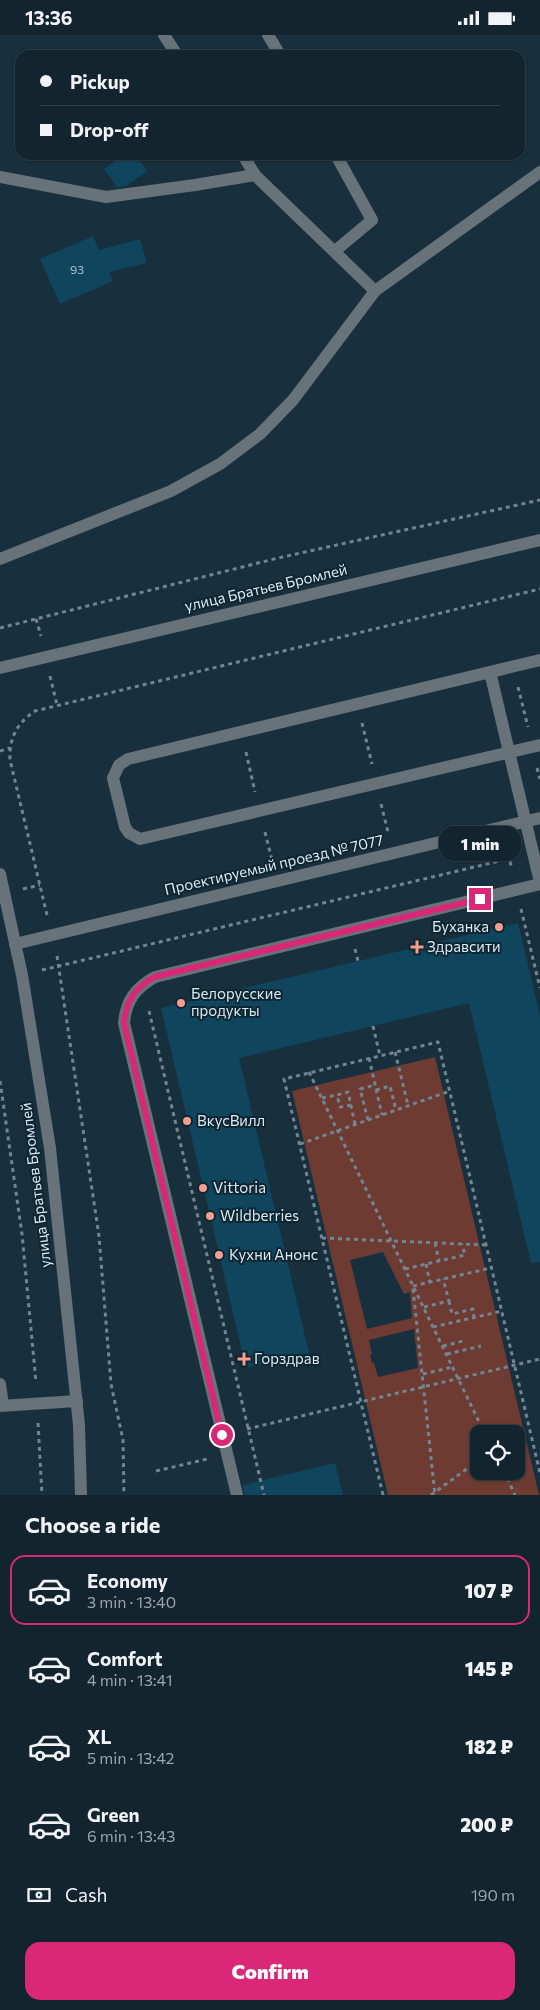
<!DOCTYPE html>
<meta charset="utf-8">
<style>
body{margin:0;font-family:Commissioner,sans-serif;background:#1b2c36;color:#f1f3f6;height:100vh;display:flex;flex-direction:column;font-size:19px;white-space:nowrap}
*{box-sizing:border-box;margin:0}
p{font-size:16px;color:#9ca4aa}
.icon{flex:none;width:28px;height:28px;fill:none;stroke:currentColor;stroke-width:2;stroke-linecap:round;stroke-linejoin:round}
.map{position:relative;height:1460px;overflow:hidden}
.side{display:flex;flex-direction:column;background:#12242e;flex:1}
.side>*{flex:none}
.banner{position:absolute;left:15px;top:15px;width:510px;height:110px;border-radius:15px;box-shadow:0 1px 4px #0004,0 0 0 1px #31414a;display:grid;align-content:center;height:110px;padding:0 25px;background:#12242e}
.controls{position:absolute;left:470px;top:1390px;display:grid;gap:10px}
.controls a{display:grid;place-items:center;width:55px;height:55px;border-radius:10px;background:#12242e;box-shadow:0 1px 4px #0004,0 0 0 1px #31414a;font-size:25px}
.end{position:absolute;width:22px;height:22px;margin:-11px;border:6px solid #db2777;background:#fff;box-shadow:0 0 0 2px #fff}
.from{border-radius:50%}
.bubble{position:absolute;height:35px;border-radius:15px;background:#12242e;box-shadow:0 1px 4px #0004,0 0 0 1px #31414a;font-size:16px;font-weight:800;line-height:35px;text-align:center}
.banner b{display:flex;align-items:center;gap:18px;height:48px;font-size:19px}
.banner b+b{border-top:1px solid #31414a}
.banner i{width:12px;height:12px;background:#f1f3f6}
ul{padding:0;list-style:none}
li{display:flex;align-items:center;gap:15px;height:70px;margin:0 10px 8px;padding:0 15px;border:2px solid transparent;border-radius:15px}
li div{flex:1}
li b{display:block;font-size:19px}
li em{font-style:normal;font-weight:800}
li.on{border-color:#db2777}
li>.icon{width:45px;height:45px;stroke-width:1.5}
h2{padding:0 25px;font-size:22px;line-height:60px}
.pay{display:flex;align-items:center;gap:12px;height:55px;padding:0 25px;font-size:19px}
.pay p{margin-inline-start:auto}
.cta{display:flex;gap:10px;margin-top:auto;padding:10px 25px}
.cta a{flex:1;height:58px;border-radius:15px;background:#db2777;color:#fff;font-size:20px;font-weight:800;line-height:58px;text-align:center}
.status{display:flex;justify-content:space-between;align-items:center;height:35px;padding:0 25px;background:#12242e;direction:ltr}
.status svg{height:14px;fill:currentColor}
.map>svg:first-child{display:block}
.green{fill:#6d3b32;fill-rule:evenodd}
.building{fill:#10455e}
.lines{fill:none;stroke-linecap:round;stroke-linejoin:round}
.path{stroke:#728590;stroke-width:3;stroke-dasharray:4 4;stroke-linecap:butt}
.minor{stroke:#677279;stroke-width:12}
.route{stroke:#db2777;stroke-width:6}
.poi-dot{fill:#f59d8e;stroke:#0e2632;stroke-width:2}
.labels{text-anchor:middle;stroke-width:4;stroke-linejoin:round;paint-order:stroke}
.number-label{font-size:12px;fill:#a8bfcc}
.street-label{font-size:15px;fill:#dae8f1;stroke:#0e2632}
.poi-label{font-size:15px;fill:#dae8f1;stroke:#0e2632;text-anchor:start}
</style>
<div class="status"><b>13:36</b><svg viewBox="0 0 49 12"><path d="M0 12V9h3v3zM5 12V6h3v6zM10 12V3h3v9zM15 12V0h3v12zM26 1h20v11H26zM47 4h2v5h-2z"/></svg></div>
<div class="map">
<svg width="540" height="1460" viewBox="0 0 540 1460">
<rect width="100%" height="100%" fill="#18303d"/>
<path class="green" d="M 435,1022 L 539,1460 L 388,1460 L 292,1056 ZM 383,1217 L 404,1259 L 410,1257 L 412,1283 L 367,1294 L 350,1225 ZM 414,1294 L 418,1333 L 378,1342 L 374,1328 L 372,1328 L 370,1320 L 372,1320 L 369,1305 ZM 479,1399 L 516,1399 L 516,1436 L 479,1436 Z"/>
<g class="building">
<polygon points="124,120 135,120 147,136 126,151 117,152 104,134"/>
<polygon points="93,201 99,215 140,204 147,228 109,237 113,246 60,269 40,224"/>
<polygon points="518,888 540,981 540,1227 531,1228 469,968 239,1023 309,1318 246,1333 161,973"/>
<polygon points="335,1428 343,1460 245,1460 243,1450"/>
</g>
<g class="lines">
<g class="path">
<polyline points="36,584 41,601"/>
<polyline points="0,593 278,523 540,465"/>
<polyline points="50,641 57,670"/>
<polyline points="518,652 528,692"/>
<polyline points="362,688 372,729"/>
<polyline points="0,716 10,713"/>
<polyline points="246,717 255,757"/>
<polyline points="537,733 540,744"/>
<polyline points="381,769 388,797"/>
<polyline points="265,797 272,825"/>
<polyline points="506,811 512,834"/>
<polyline points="23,854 40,850"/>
<polyline points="521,874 540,953"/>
<path d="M 47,880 L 10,725 C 9,703 17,688 35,676 L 540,554"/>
<polyline points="355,914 358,926"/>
<polyline points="57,921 99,1201 111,1349 123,1405 124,1460"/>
<polyline points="42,935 512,823"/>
<polyline points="149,976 264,1460"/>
<polyline points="373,991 380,1021"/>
<polyline points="395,1017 408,1070"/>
<polyline points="369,1023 382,1080"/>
<polyline points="309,1037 485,1399"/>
<polyline points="0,1046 22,1199 36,1347"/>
<polyline points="376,1055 390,1051 396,1075"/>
<polyline points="322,1063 337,1060"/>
<polyline points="351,1070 340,1072 337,1060 348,1057 355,1089"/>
<polyline points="368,1085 360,1054 375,1050"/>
<polyline points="300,1109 450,1056"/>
<polyline points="322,1203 486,1210"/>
<polyline points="435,1208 439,1226"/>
<polyline points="426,1229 430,1248"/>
<polyline points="405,1234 465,1220 462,1209"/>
<polyline points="413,1251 491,1233"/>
<polyline points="413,1254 435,1460"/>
<polyline points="449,1266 452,1279 473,1274 474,1283"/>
<polyline points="424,1272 449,1266 443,1244"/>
<polyline points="433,1292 502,1276"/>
<polyline points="443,1311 463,1306"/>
<polyline points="447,1319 481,1311"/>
<polyline points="423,1339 453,1332"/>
<polyline points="38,1388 42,1460"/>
<polyline points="247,1394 540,1324"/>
<polyline points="156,1436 207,1424"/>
<polyline points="504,1436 515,1460"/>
<polyline points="383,1460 284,1044 438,1007 540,1438"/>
<polyline points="431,1460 479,1425"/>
</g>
<g class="minor">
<polyline points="164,0 177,20"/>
<polyline points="268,0 280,20"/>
<polyline points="243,120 255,140 375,256"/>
<polyline points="0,142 106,162 195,150 255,140"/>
<polyline points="335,216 372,185 336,120"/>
<polyline points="0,524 171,456 220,429 260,399 293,365 375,256 540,137"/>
<polyline points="540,625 128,724 119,730 113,743 125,792 129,798 140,804 540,710"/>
<polyline points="0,633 540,505"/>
<polyline points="490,637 540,847"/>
<polyline points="0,839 22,940 50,1113 79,1390 81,1460"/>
<polyline points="15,909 540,783"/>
<polyline points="0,1349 3,1370"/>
<polyline points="0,1371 77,1366"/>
<path d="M 237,1460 L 124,988 C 126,966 135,953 155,942 L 540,849"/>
</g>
</g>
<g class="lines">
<path class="route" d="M 222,1400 L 124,988 C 126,966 135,953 154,942 L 480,864"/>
</g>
<g class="poi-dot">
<circle cx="499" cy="892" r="5"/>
<path d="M414.5 904.5h5v5h5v5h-5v5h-5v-5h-5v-5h5z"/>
<circle cx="181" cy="968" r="5"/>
<circle cx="187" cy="1086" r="5"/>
<circle cx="203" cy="1153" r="5"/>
<circle cx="210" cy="1181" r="5"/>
<circle cx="219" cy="1220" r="5"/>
<path d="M241.5 1316.5h5v5h5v5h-5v5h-5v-5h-5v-5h5z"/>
</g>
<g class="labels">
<g class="number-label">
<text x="77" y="239">93</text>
</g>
<g class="street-label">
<text transform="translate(266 553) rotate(-13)" y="5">улица Братьев Бромлей</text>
<text transform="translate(274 830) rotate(-13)" y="5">Проектируемый проезд № 7077</text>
<text transform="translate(36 1150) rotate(-97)" y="5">улица Братьев Бромлей</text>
</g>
<g class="poi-label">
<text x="489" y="897" text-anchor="end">Буханка</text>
<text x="427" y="917">Здравсити</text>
<text x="191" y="964">Белорусские<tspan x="191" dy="17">продукты</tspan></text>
<text x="197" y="1091">ВкусВилл</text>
<text x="213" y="1158">Vittoria</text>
<text x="220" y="1186">Wildberries</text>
<text x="229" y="1225">Кухни Анонс</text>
<text x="254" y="1329">Горздрав</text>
</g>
</g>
</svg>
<div class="controls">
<a><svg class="icon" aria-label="locate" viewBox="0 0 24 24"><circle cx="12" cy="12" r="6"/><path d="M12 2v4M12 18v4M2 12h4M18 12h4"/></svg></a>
</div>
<i class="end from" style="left:222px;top:1400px"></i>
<i class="end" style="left:480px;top:864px"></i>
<div class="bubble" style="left:439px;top:791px;width:82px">1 min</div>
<div class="banner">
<b><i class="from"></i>Pickup</b>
<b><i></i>Drop-off</b>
</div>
</div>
<section class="side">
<h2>Choose a ride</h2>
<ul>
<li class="on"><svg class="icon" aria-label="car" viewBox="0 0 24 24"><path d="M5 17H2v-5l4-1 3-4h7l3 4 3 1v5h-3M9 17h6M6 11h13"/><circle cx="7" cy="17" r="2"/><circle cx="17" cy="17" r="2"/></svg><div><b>Economy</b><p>3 min · 13:40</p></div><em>107 ₽</em></li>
<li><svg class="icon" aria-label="car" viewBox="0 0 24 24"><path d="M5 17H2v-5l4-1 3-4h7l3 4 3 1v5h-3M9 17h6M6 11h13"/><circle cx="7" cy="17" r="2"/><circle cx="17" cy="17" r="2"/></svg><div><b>Comfort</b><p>4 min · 13:41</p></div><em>145 ₽</em></li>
<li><svg class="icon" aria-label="car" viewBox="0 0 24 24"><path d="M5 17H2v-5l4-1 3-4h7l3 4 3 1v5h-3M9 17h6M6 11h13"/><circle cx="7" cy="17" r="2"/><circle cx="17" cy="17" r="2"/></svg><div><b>XL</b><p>5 min · 13:42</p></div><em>182 ₽</em></li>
<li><svg class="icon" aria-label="car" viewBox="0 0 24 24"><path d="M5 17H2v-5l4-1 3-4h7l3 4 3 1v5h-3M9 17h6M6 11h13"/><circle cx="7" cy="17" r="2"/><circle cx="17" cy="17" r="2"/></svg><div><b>Green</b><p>6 min · 13:43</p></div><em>200 ₽</em></li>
</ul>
<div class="pay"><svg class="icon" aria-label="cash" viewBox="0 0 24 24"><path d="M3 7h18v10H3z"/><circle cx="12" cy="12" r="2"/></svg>Cash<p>190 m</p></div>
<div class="cta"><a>Confirm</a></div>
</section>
